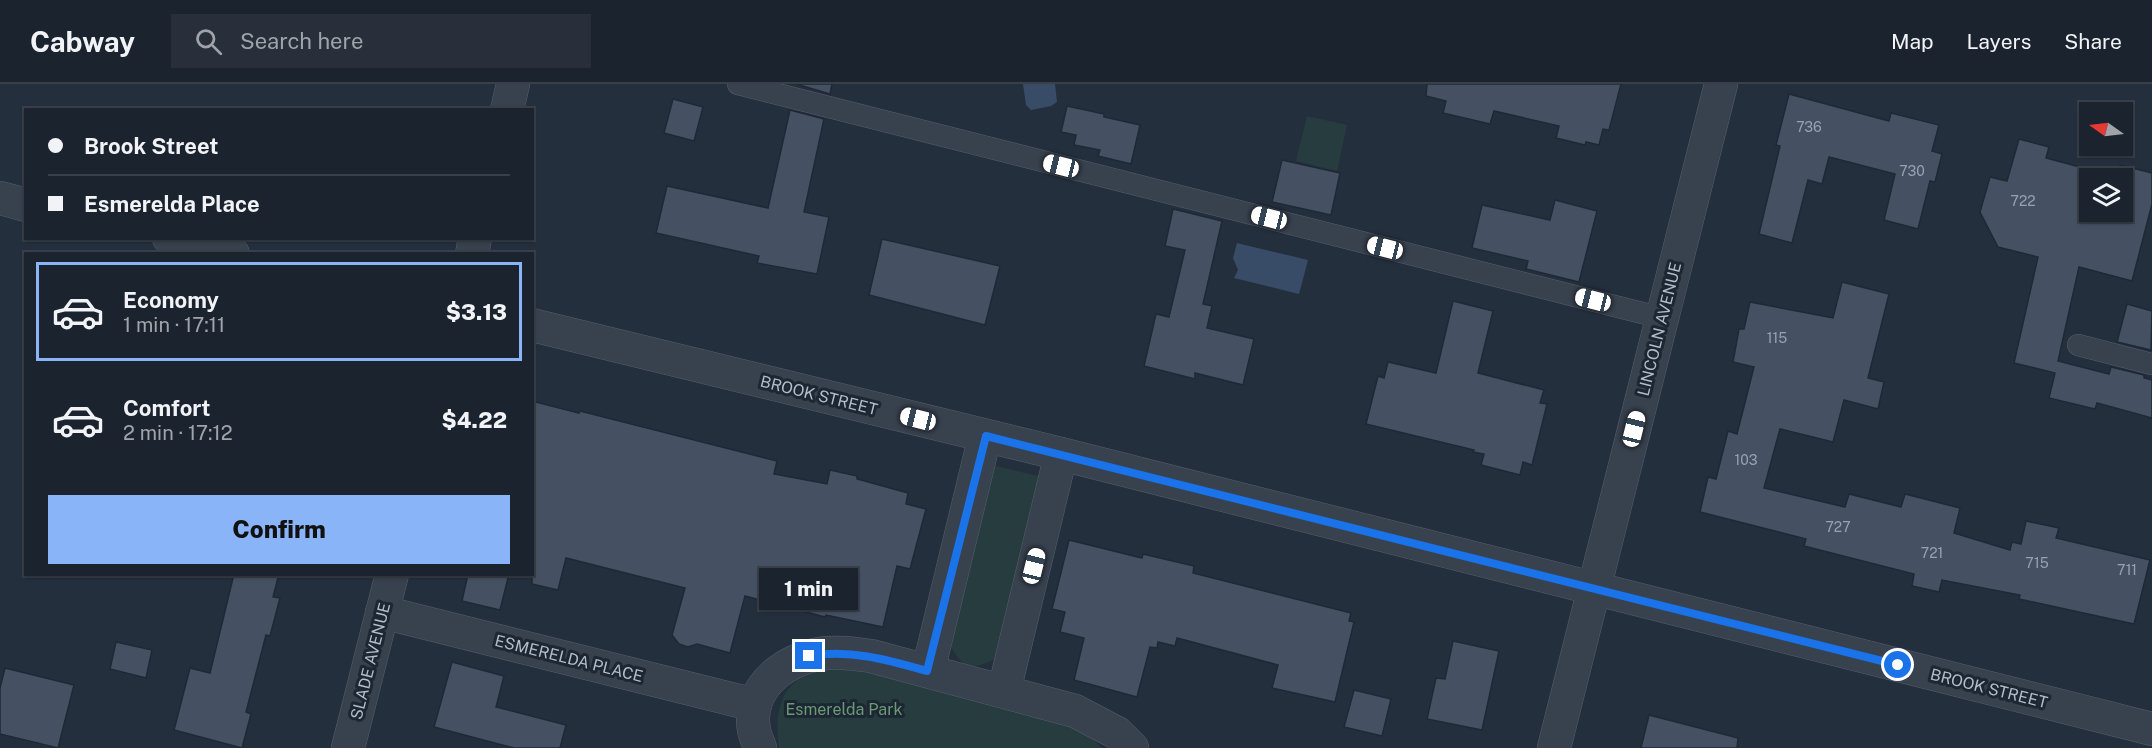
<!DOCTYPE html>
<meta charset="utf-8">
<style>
body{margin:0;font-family:"Public Sans",sans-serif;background:#282f3a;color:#f1f3f6;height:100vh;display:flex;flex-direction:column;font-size:22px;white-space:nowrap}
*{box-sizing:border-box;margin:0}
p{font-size:20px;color:#a0a4aa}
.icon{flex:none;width:33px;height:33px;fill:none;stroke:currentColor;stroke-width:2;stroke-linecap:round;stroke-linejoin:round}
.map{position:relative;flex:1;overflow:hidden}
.panel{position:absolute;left:24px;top:168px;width:510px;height:324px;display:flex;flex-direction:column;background:#1b232e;border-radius:0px;box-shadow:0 2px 4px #0004,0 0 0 2px #39404a}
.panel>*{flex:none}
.guide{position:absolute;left:24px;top:24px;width:510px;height:132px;border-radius:0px;box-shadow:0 2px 4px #0004,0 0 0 2px #39404a;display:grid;align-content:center;height:132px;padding:0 24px;background:#1b232e}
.needle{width:39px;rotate:284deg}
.buttons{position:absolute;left:2079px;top:18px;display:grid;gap:12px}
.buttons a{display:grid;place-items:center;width:54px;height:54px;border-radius:0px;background:#1b232e;box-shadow:0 2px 4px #0004,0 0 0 2px #39404a;font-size:30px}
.end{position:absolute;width:27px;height:27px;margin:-14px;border:8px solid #1a73e8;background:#fff;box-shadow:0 0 0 3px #fff}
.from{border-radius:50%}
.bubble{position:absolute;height:42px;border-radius:0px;background:#1b232e;box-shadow:0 2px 4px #0004,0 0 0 2px #39404a;font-size:20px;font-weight:800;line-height:42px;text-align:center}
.car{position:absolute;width:18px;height:36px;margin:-18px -9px;border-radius:8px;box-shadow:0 0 4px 2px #0007;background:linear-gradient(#fff 24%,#345 0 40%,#fff 0 76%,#345 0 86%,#fff 0)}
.guide b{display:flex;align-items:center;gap:21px;height:57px;font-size:22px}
.guide b+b{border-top:2px solid #39404a}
.guide i{width:15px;height:15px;background:#f1f3f6}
ul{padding:10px 0 0;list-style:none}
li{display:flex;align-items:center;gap:18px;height:99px;margin:0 12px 9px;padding:0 12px;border:3px solid transparent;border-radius:0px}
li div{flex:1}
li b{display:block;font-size:22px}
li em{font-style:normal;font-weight:800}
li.active{border-color:#8ab4f8}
li>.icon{width:54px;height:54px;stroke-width:1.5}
.cta{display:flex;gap:12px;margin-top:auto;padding:12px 24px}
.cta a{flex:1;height:69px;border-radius:0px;background:#8ab4f8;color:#111;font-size:24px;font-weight:800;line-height:69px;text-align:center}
header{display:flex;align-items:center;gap:36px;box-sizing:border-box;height:84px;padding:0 30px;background:#1b232e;border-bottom:2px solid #39404a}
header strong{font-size:28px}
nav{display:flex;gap:33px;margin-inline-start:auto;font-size:21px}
.search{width:420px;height:54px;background:#282f3a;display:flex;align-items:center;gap:15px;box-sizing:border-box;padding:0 21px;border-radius:0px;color:#a0a4aa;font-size:22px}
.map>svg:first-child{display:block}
.green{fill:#263c3f}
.water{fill:#394c67}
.building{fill:#455162;stroke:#1f2835;stroke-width:1.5;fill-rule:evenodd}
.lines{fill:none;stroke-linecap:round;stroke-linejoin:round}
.service-casing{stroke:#565f6c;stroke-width:22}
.minor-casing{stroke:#565f6c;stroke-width:34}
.service{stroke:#38414e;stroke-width:21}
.minor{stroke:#38414e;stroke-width:33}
.route{stroke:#1a73e8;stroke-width:8}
.labels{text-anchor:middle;stroke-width:6;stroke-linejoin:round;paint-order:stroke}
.number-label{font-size:14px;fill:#98a1af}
.street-label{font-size:16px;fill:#b4bcc9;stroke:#1d2633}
.park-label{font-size:16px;fill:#6b9a76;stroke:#1d2633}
</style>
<header>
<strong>Cabway</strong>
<div class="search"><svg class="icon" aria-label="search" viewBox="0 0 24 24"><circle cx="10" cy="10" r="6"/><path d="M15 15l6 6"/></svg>Search here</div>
<nav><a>Map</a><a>Layers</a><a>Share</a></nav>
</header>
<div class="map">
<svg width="2152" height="664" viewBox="0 0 2152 664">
<rect width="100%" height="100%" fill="#242f3e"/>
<g class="green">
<polygon points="1307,32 1347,41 1337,87 1296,77"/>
<path d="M 996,382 L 1038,392 L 1041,397 L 995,575 C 973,586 963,585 951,563 L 991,386 Z"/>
<path d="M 826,585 L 852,586 L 881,591 L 1060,638 L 1093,655 L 1102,664 L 779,664 C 776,639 776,611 799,595 C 806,590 818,588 826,585 Z"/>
</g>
<g class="water">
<polygon points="1023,0 1055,0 1057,18 1051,22 1031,26 1026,21"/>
<polygon points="1237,159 1308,176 1299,210 1234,194 1238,186 1233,174"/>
</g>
<g class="building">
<polygon points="796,0 832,0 830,10"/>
<polygon points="1427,0 1621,0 1609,46 1603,45 1599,61 1586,58 1585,61 1556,54 1559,42 1494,27 1490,40 1443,29 1446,17 1426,12"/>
<polygon points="1789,10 1889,37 1891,29 1939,41 1932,67 1942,70 1935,98 1930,97 1918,145 1884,136 1895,90 1829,73 1822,100 1808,96 1792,159 1759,150 1780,62 1776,61"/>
<polygon points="673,15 703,23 694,57 664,49"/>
<polygon points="1067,22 1104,30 1104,33 1140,41 1131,80 1098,72 1100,66 1074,61 1076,51 1061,48"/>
<polygon points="790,26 824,35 804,128 829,133 817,190 757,179 759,172 656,149 667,102 768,124"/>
<path d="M 2019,55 L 2049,63 L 2046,74 L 2117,93 L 2120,81 L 2152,89 L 2152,120 L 2132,197 L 2079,183 L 2058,277 L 2109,290 L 2111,283 L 2144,291 L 2144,294 L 2152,296 L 2152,334 L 2097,319 L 2095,325 L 2049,314 L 2055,289 L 2014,279 L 2038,173 L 1998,163 L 1980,128 L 1990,93 L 2007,97 ZM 2090,94 L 2122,94 L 2122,128 L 2090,128 Z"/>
<polygon points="1282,76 1340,89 1331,131 1272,118"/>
<polygon points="1555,116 1597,127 1579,198 1526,185 1528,177 1472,164 1482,121 1550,136"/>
<polygon points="1173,125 1222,137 1203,220 1212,222 1207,244 1254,255 1243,301 1195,289 1195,295 1144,282 1156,230 1169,233 1185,166 1165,162"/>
<polygon points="882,155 1000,182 985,241 869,211"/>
<polygon points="1842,198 1889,210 1868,294 1884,298 1878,325 1844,316 1833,358 1780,345 1764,404 1845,423 1849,410 1901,423 1905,410 1960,424 1954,449 2010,466 2012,458 2021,460 2026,437 2059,444 2056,454 2150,476 2134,540 2019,515 2020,511 1942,496 1939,508 1912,502 1914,490 1804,462 1806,455 1700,428 1708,393 1716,395 1728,347 1737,350 1754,283 1733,278 1739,245 1744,245 1750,218 1833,234"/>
<polygon points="1453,217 1493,227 1478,289 1544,306 1540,319 1547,320 1532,381 1523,378 1520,391 1481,381 1484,370 1473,368 1474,366 1366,340 1378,292 1384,294 1388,278 1436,289"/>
<polygon points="2127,220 2152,227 2151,266 2117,258"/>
<polygon points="532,317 579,329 580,327 777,377 774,390 827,400 830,386 857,392 857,395 908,409 906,420 926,425 910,485 897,482 883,543 826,531 825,533 745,512 730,569 697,560 688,563 679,560 672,551 685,504 566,474 558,506 532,500"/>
<polygon points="1069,456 1142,474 1143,470 1194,482 1193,489 1351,529 1349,537 1354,538 1335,618 1272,604 1278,581 1177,554 1175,562 1158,558 1157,564 1150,563 1137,613 1074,596 1084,554 1060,548 1065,528 1052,525"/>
<polygon points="234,490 279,490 273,513 280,514 270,552 266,551 246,628 251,630 242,664 174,646 190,584 210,589"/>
<polygon points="468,490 509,490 500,526 462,517"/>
<polygon points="1453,557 1499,567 1482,646 1427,635 1436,594 1445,595"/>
<polygon points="116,558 152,566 146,594 110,585"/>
<polygon points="452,578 504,592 496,623 566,641 560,664 514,664 434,643"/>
<polygon points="5,584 74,601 58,664 0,650 0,604"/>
<polygon points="1354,606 1391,615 1382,652 1344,643"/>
<polygon points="1649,631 1738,654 1737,664 1641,664"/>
</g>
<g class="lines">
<g class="service-casing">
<g id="service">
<polyline points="738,0 1662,234"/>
<polyline points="2078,261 2152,280"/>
</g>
</g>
<g class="minor-casing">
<g id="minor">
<polyline points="507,26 513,0"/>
<polyline points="0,114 26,121"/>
<polyline points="169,154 233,170"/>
<polyline points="472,170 475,154"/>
<polyline points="532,241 1061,370 2152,645"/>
<polyline points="382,528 755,621"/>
<polyline points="928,587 985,352"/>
<polyline points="1004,607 1061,370"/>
<polyline points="348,664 392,490"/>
<path d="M 760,664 C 758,658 755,652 754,646 C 746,602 789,571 829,569 C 843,568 857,570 871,572 L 1075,627 L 1117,649 L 1132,664"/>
<polyline points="1554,664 1721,0"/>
</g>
</g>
<use href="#service" class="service"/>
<use href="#minor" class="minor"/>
</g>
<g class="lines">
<path class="route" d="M 809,572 C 851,565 888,576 927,587 L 986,352 L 1898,581"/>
</g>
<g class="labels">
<g class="number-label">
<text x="1809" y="48">736</text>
<text x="1912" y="92">730</text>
<text x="2023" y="122">722</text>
<text x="1777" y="259">115</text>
<text x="1746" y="381">103</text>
<text x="1838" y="448">727</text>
<text x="1932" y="474">721</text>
<text x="2037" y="484">715</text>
<text x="2127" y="491">711</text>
</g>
<g class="street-label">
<text transform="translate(1659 245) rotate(-76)" y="6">LINCOLN AVENUE</text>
<text transform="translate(819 311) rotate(14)" y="6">BROOK STREET</text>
<text transform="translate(569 574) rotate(14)" y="6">ESMERELDA PLACE</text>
<text transform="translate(370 577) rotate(-76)" y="6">SLADE AVENUE</text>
<text transform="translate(1989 604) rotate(14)" y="6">BROOK STREET</text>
</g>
<g class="park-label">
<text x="844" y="631">Esmerelda Park</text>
</g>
</g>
</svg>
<div class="buttons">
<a><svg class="needle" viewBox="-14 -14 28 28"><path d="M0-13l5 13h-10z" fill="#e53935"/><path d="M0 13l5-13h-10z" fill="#a0a4aa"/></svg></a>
<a><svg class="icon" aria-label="layers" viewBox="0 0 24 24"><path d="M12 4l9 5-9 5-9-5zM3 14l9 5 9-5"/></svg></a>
</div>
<i class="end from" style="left:1898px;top:581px"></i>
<i class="end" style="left:809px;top:572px"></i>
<div class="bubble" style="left:759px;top:484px;width:99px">1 min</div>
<i class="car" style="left:1061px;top:82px;rotate:284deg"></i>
<i class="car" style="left:1269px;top:134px;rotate:284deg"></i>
<i class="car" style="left:1385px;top:164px;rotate:284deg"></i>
<i class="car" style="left:1593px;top:216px;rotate:284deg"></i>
<i class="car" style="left:918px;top:335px;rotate:284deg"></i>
<i class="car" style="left:1634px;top:345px;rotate:14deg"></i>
<i class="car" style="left:1034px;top:482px;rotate:14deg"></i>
<div class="guide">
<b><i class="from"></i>Brook Street</b>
<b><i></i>Esmerelda Place</b>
</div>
<section class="panel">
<ul>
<li class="active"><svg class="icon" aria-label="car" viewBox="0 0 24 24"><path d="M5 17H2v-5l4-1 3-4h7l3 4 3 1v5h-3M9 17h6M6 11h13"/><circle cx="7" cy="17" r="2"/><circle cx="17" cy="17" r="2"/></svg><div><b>Economy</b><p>1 min · 17:11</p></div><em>$3.13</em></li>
<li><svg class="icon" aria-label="car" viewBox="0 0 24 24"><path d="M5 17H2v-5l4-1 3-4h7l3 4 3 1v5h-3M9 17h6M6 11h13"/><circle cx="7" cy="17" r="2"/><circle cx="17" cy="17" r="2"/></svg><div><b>Comfort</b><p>2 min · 17:12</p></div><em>$4.22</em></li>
</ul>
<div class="cta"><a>Confirm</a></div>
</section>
</div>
